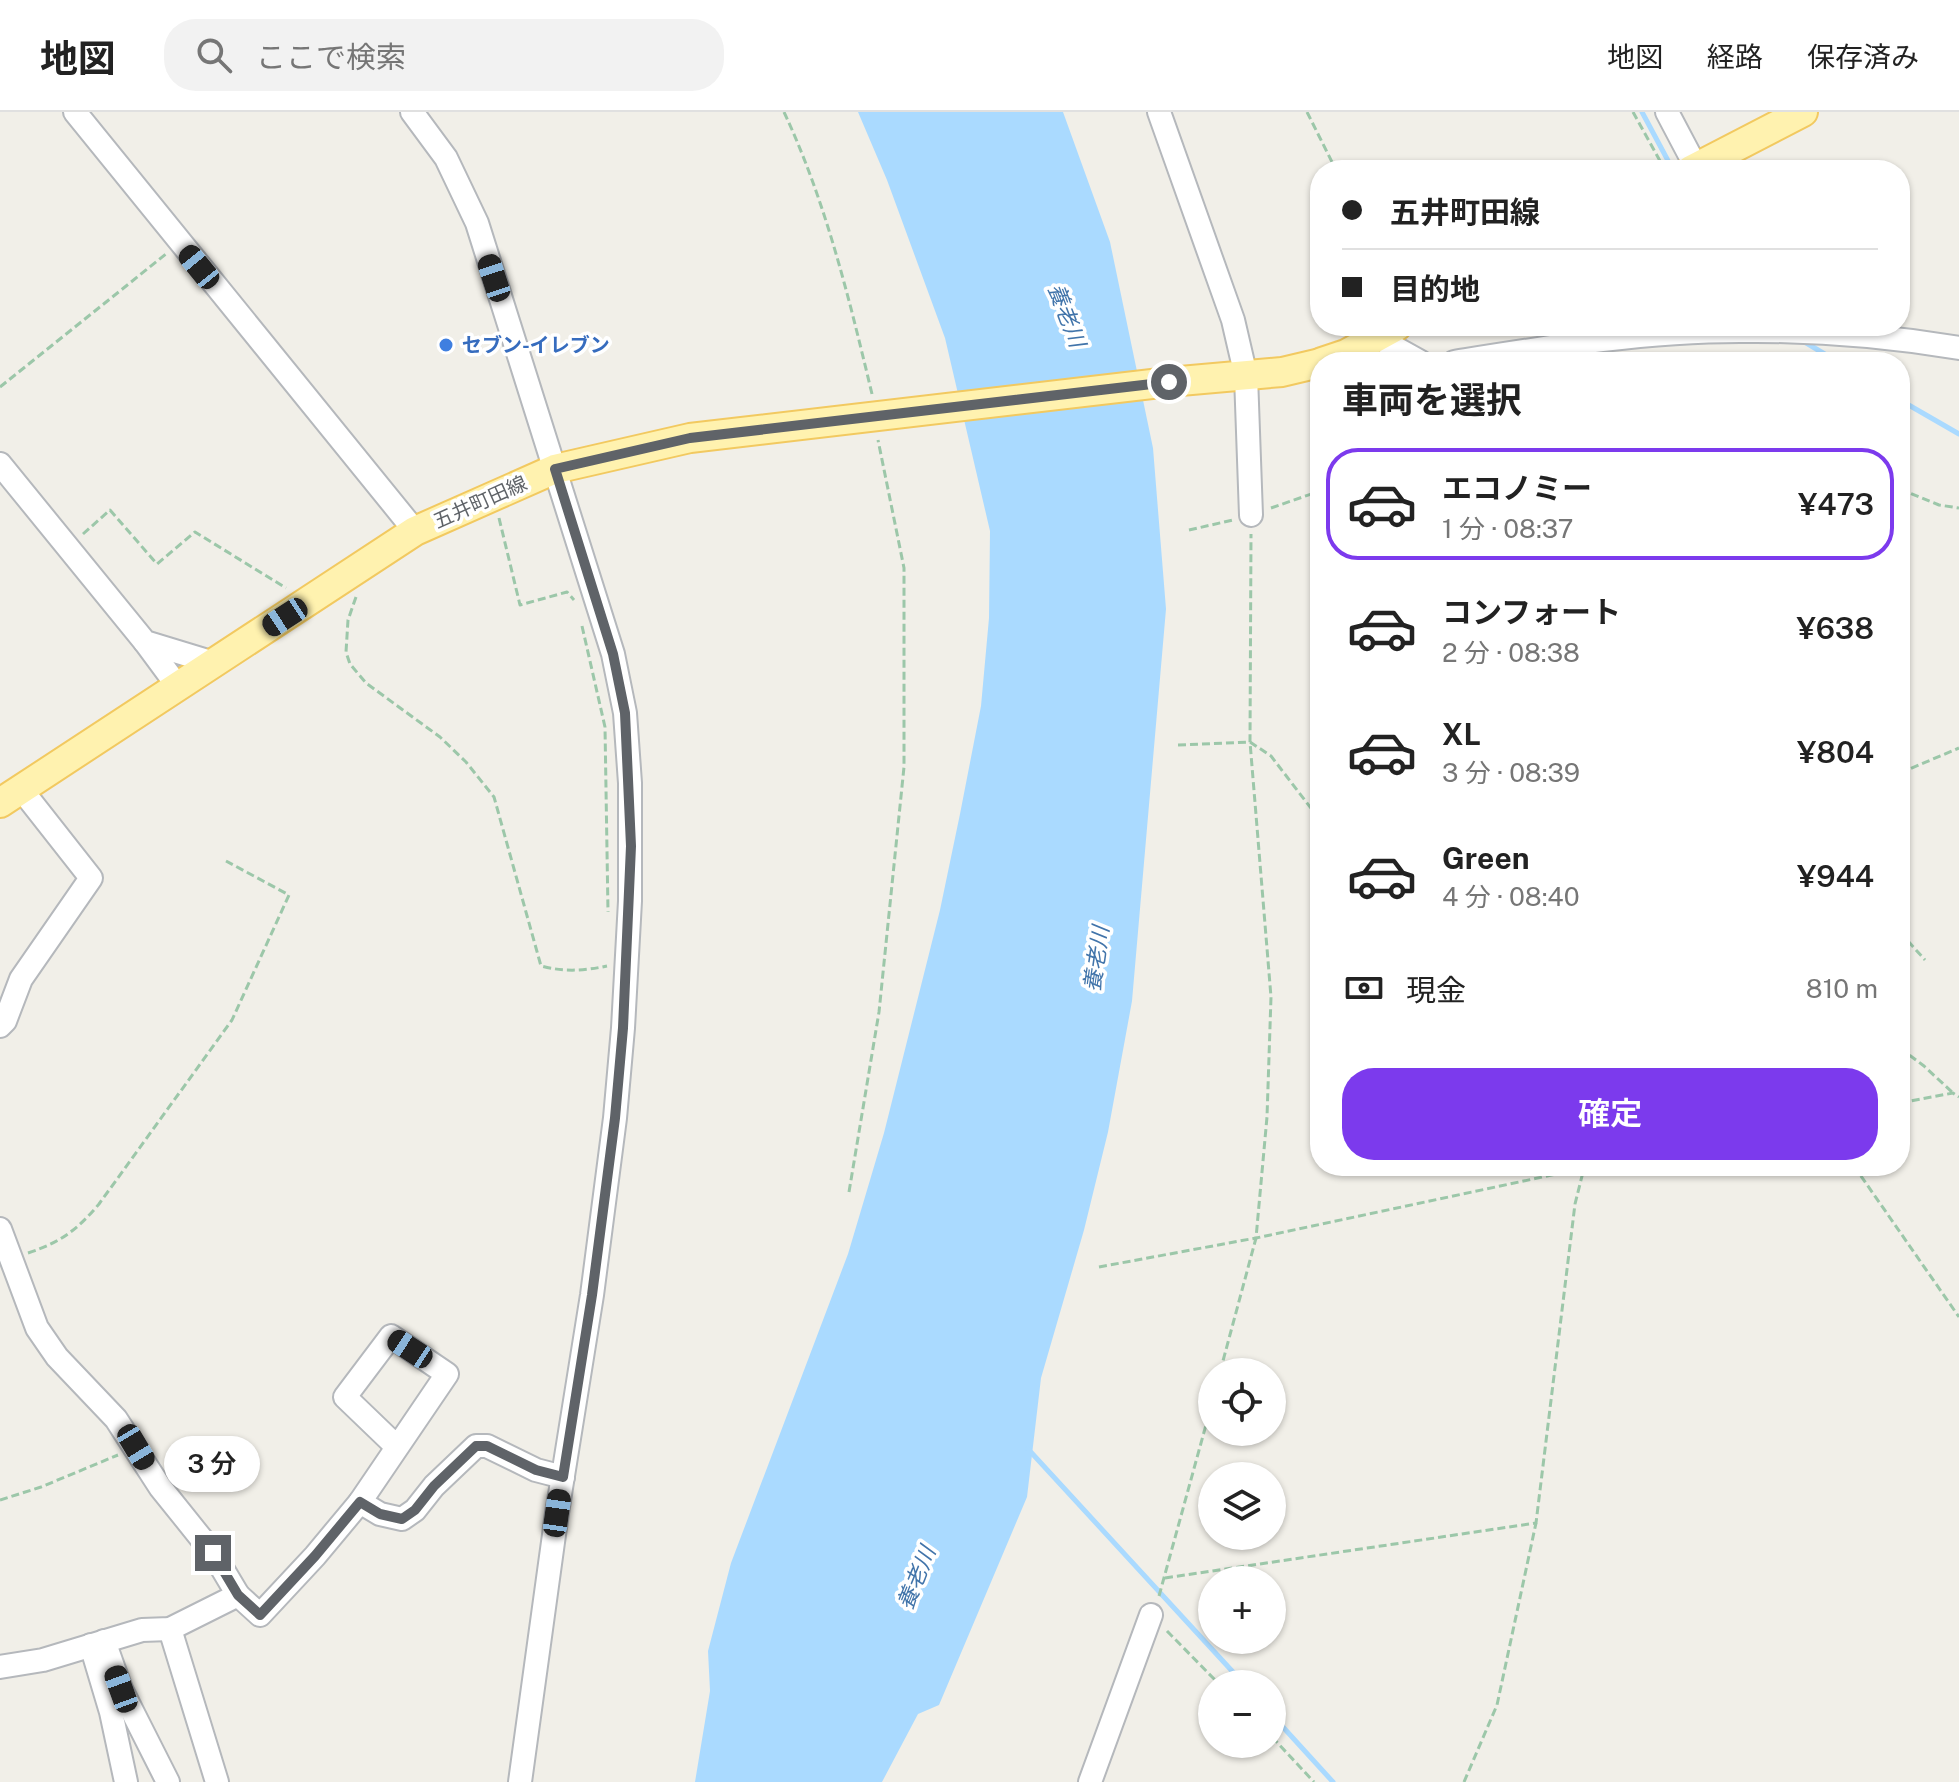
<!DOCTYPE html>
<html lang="ja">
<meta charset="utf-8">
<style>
body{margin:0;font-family:"Public Sans","Noto Sans JP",sans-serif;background:#f2f2f2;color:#222;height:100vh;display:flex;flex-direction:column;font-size:30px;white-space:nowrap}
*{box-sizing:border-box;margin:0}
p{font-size:26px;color:#767676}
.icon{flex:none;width:44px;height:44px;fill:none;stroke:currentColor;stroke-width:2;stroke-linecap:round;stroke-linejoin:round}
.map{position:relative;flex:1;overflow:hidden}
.panel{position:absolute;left:1310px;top:240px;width:600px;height:824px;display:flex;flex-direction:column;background:#fff;border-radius:32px;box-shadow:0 2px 6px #0004}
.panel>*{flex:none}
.guide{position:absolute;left:1310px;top:48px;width:600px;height:176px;border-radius:32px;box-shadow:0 2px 6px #0004;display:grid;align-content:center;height:176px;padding:0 32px;background:#fff}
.tools{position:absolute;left:1198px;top:1246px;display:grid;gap:16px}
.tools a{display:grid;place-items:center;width:88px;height:88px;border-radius:50%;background:#fff;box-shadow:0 2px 6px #0004;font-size:40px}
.end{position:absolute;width:36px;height:36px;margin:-18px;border:10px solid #5f6368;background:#fff;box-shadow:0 0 0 4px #fff}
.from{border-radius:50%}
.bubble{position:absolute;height:56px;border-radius:28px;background:#fff;box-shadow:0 2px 6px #0004;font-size:26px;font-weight:600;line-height:56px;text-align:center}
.car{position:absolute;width:24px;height:48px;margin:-24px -12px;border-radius:10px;box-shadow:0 0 6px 2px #0007;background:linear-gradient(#222 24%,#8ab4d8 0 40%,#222 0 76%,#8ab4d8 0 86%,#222 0)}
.guide b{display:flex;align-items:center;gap:28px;height:76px;font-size:30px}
.guide b+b{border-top:2px solid #e0e0e0}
.guide i{width:20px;height:20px;background:#222}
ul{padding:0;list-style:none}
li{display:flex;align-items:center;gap:24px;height:112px;margin:0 16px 12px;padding:0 16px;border:4px solid transparent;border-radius:32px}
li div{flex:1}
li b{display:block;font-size:30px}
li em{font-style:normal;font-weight:600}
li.selected{border-color:#7c3aed}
li>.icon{width:72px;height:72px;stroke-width:1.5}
h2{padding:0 32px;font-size:36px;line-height:96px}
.pay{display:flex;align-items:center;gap:20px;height:88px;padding:0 32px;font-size:30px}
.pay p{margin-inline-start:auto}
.button{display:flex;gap:16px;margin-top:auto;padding:16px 32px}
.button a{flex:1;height:92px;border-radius:32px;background:#7c3aed;color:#fff;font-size:32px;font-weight:600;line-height:92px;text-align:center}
header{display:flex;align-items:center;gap:48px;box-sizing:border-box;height:112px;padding:0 40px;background:#fff;border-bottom:2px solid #e0e0e0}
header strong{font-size:38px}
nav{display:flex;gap:44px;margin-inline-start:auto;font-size:28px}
.search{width:560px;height:72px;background:#f2f2f2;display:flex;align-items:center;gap:20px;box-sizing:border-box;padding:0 28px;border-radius:32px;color:#767676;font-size:30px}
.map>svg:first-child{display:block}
.water{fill:#aadaff}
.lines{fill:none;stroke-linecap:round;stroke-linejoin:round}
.stream{stroke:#aadaff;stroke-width:5}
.minor-casing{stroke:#b5b8bc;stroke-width:26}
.major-casing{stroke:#f2c960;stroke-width:32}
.path{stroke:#9cc7a9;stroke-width:3;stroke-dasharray:8 4;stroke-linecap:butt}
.minor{stroke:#fff;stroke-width:22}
.major{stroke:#fff2af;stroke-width:28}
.route{stroke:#5f6368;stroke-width:10}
.shop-dot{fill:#3f7fe0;stroke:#fff;stroke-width:3}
.labels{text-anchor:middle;stroke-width:7;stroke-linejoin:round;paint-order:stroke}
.shop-label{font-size:20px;font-weight:bold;fill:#366cbe;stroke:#fff;text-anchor:start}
.street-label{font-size:20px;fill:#5f6368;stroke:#fff}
.water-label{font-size:22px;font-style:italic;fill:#4174aa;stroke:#fff}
</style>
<header>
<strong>地図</strong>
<div class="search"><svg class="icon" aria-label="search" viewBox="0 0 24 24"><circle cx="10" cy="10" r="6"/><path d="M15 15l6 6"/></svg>ここで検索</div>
<nav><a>地図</a><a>経路</a><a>保存済み</a></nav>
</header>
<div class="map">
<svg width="1959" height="1670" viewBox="0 0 1959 1670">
<rect width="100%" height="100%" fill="#f1efe8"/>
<polygon class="water" points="858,0 1063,0 1110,130 1153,336 1166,497 1132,889 1108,1020 1084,1118 1041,1266 1027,1385 939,1593 918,1602 882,1670 695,1670 710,1579 708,1539 731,1451 848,1142 884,1021 940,798 960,702 981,594 989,506 990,419 945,226 887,68"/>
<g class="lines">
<g class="stream">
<polyline points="1642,0 1673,58"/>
<polyline points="1803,229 1838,250"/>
<polyline points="1900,288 1959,322"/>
<polyline points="1028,1337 1244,1572"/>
<polyline points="1272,1603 1333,1670"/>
</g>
<g class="minor-casing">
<g id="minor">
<polyline points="75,0 415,419"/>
<polyline points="412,0 446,46 477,111 613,542 625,601 630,671 630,789 623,916 615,1006 592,1183 557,1401 520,1670"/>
<polyline points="1159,0 1233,208 1246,264 1251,403"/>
<polyline points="1667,0 1696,55"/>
<polyline points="1376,225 1421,250"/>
<path d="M 1454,250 C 1548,235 1644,219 1740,219 C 1813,218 1887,224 1959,236"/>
<polyline points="0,352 145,530 214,551"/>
<polyline points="145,530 179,576"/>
<polyline points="0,914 5,909 21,867 91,766 21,677"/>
<polyline points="0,1117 37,1216 57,1245 116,1307 160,1375 213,1441 238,1483 170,1517 142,1518 43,1548 0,1555"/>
<polyline points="360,1390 380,1402 402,1407 415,1398 434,1374 476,1334 487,1334 536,1358 563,1365"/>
<polyline points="238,1483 260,1503 315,1444 360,1390 447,1262 391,1224 345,1285 397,1335"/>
<polyline points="170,1517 217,1670"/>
<polyline points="104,1529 121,1577 168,1670"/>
<polyline points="91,1533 111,1600 126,1670"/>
<polyline points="1090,1670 1151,1503"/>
</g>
</g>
<g class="major-casing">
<g id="major">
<polyline points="1691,58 1803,0"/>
<polyline points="1322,250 1346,242 1397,214"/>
<polyline points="0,691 415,419 555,357 690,326 1169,270 1282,260 1320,251"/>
</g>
</g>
<g class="path">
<path d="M 784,0 C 826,90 849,186 872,282"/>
<polyline points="1307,0 1336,58"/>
<polyline points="1633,0 1665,58"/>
<polyline points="0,275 166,142"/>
<polyline points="1900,377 1939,393 1959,396"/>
<polyline points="1271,396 1320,379"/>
<polyline points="499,406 520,493 567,480 574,488"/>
<polyline points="1189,418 1233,408"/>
<polyline points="83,422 110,398 157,452 195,420 286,476"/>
<path d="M 356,485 L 348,508 L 346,540 L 350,552 L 366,571 L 440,625 L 466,650 L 494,685 L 541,854 C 564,860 583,859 607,854"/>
<polyline points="582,514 605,615 608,800"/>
<polyline points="1178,633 1250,630 1271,644 1320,708"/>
<polyline points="1900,661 1959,636"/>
<polyline points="1900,820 1925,848"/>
<polyline points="1900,936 1924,954 1953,981"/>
<polyline points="1900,991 1953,981 1959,985"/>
<polyline points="1854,1054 1959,1205"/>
<polyline points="849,1080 879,900 904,655 904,456 878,328"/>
<path d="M 28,1141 C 61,1130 77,1118 99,1092 L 232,908 L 289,783 L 226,749"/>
<polyline points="1099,1155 1256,1126 1594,1054"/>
<polyline points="1220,1260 1256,1126 1267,1005 1271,885 1250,630 1251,422"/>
<polyline points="0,1388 41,1375 118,1343"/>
<polyline points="1165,1466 1536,1411 1575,1092 1584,1056"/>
<polyline points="1159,1484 1212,1291"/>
<polyline points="1167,1519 1219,1572"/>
<polyline points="1272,1625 1314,1670"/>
<polyline points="1464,1670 1497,1593 1536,1411"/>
</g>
<use href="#minor" class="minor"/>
<use href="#major" class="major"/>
</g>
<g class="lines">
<polyline class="route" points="213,1441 238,1483 260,1503 315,1444 360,1390 380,1402 402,1407 415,1398 434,1374 476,1334 487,1334 536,1358 563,1365 592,1183 615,1006 623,916 631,734 625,601 613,542 555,357 690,326 1169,270"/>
</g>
<circle class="shop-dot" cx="446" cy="233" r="8"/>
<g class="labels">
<g class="shop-label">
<text x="462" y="240">セブン-イレブン</text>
</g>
<g class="street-label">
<text transform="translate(480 390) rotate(-24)" y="7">五井町田線</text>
</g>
<g class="water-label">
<text transform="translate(1067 203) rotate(69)" y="8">養老川</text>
<text transform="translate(1096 847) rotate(-82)" y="8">養老川</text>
<text transform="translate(916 1466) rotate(-68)" y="8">養老川</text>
</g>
</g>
</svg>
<div class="tools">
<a><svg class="icon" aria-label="locate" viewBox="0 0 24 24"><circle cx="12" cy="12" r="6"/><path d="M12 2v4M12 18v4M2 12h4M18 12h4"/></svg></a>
<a><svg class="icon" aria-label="layers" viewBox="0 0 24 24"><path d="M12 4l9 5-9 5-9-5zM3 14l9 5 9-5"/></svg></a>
<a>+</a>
<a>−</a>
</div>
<i class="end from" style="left:1169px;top:270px"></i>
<i class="end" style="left:213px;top:1441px"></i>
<div class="bubble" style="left:164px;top:1324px;width:96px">3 分</div>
<i class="car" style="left:199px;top:155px;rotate:321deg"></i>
<i class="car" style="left:494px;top:166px;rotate:342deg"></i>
<i class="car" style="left:285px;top:505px;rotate:237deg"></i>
<i class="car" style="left:410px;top:1237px;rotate:303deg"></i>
<i class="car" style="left:136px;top:1335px;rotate:149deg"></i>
<i class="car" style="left:557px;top:1401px;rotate:8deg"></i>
<i class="car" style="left:121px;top:1577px;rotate:340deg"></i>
<div class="guide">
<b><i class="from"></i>五井町田線</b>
<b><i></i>目的地</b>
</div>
<section class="panel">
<h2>車両を選択</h2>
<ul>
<li class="selected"><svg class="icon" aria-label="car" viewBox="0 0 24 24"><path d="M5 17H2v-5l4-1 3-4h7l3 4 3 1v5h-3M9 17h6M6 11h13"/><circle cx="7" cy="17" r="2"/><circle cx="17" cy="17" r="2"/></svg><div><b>エコノミー</b><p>1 分 · 08:37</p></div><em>¥473</em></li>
<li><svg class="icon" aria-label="car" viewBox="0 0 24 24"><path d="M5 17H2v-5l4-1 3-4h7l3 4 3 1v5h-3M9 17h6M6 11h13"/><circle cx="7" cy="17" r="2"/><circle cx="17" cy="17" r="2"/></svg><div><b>コンフォート</b><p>2 分 · 08:38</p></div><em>¥638</em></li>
<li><svg class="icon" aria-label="car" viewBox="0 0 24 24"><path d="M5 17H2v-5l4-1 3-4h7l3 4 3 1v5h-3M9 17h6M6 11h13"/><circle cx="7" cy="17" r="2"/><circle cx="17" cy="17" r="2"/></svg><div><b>XL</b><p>3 分 · 08:39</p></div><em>¥804</em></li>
<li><svg class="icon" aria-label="car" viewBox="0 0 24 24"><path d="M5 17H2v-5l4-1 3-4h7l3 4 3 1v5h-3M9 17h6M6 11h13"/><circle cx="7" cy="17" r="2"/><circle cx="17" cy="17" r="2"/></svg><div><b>Green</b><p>4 分 · 08:40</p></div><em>¥944</em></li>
</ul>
<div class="pay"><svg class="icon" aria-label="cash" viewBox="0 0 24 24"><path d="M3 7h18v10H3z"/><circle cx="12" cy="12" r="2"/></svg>現金<p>810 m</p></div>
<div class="button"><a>確定</a></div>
</section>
</div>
